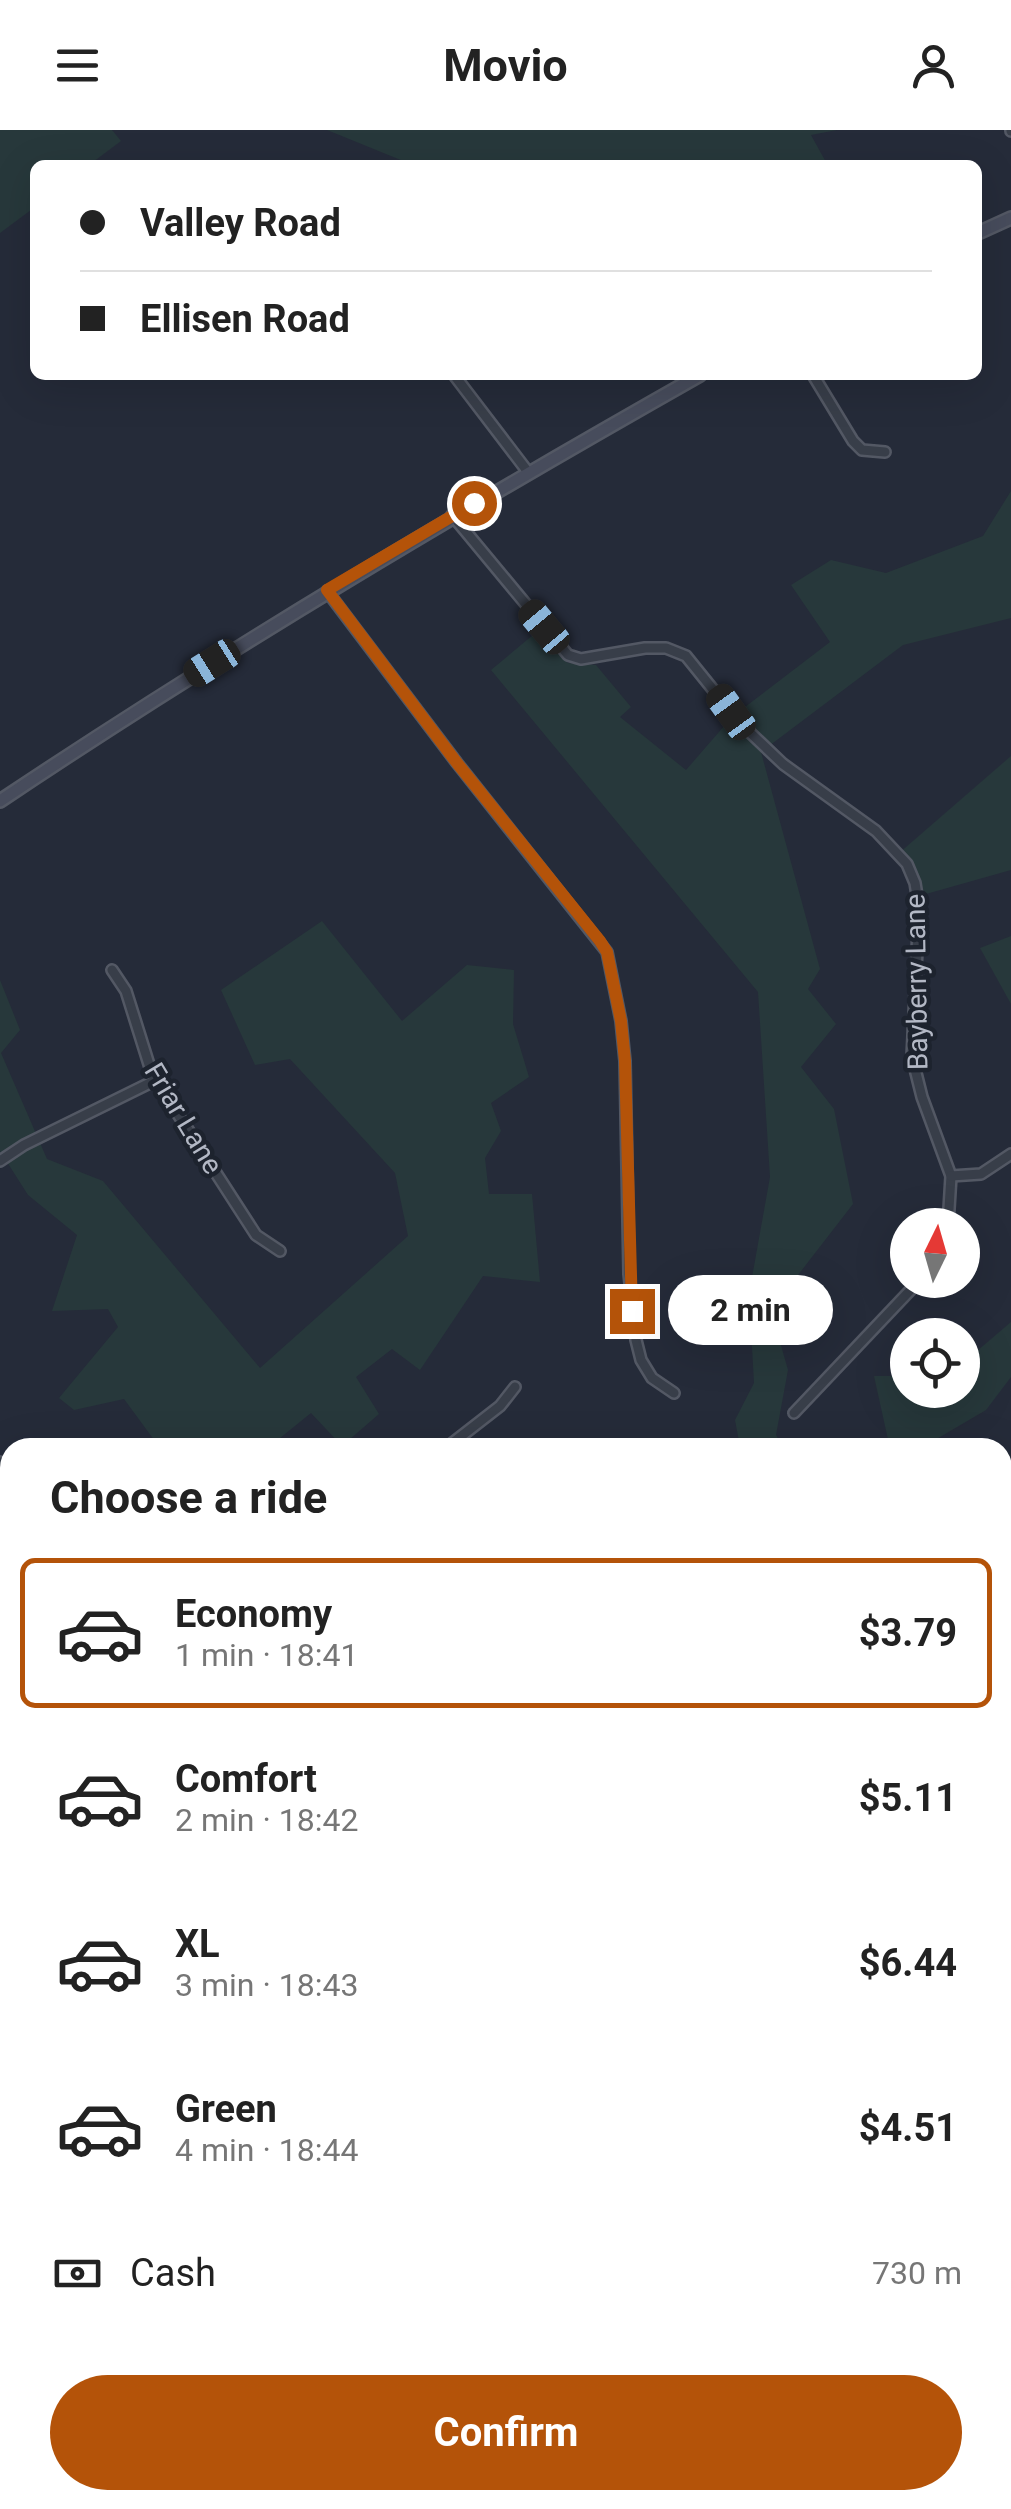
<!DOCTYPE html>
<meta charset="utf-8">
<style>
body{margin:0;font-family:Roboto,sans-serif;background:#f6f6f6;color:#222;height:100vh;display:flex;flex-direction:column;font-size:38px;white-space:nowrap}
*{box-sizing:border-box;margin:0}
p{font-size:32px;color:#767676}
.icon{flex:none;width:55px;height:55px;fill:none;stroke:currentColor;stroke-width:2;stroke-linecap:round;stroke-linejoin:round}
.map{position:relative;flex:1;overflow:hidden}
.drawer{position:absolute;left:0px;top:1308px;width:1012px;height:1072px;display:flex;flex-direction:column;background:#fff;border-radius:30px 30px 0 0;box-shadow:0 10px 40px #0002}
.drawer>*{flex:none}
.hud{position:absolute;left:30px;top:30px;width:952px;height:220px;border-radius:15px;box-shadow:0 10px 40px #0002;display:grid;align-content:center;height:220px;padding:0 50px;background:#fff}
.needle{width:65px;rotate:5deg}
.fabs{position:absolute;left:890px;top:1078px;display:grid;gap:20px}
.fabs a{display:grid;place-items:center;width:90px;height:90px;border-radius:50%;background:#fff;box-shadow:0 10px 40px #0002;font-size:50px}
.end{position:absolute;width:45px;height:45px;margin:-22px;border:12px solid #b45309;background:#fff;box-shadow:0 0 0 5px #fff}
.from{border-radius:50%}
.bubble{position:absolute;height:70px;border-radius:35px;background:#fff;box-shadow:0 10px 40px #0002;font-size:32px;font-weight:700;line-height:70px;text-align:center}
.car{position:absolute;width:30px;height:60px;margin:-30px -15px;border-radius:12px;box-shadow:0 0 8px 2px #0007;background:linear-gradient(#222 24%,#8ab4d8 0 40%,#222 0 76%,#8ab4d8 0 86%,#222 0)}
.hud b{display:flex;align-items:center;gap:35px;height:95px;font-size:38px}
.hud b+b{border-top:2px solid #e0e0e0}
.hud i{width:25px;height:25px;background:#222}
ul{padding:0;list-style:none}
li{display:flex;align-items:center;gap:30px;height:150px;margin:0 20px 15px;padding:0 30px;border:5px solid transparent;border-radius:15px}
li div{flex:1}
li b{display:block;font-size:38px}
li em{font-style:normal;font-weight:700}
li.active{border-color:#b45309}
li>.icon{width:90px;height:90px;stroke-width:1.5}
h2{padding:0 50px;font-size:45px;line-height:120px}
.pay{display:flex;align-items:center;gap:25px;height:110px;padding:0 50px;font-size:38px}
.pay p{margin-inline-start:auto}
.button{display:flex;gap:20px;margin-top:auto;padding:20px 50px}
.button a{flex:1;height:115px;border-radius:60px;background:#b45309;color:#fff;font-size:40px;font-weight:700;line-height:115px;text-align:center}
header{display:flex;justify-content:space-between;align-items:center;height:130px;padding:0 50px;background:#fff;font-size:45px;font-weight:700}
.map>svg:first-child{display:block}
.green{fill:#27383b}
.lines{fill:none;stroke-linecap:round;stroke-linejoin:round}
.minor-casing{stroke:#535864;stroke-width:14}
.tertiary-casing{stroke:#535864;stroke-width:15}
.secondary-casing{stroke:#535864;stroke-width:16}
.minor{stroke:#383e49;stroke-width:9}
.tertiary{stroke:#383e49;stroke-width:10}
.secondary{stroke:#474c5c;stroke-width:11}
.route{stroke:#b45309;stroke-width:12}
.labels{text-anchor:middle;stroke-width:9;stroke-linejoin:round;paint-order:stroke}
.street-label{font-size:28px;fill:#b3b8c5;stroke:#1d232e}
</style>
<header><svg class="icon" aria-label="menu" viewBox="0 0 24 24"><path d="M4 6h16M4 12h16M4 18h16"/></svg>Movio<svg class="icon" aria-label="person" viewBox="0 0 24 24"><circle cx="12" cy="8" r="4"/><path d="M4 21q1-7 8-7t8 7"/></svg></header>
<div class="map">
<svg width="1011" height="2379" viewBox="0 0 1011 2379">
<rect width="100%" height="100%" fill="#252b39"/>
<g class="green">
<polygon points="0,0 112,0 121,11 89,35 35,35 35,77 0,103"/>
<polygon points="327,0 837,0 811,5 827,34 825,35 413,35"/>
<polygon points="1011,361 1011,488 903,515 761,622 820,839 808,859 836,894 801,937 834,979 853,1074 771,1180 788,1240 776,1305 783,1317 740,1317 735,1290 754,1253 749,1164 770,1047 758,862 491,540 539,500 568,533 596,535 631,577 620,587 686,640 732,587 830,512 791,455 831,430 886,443 983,406"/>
<polygon points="1011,626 1011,740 919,766 898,724"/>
<polygon points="322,791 402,891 467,835 514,840 513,894 529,947 491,973 501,1001 485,1028 489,1064 532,1064 540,1152 483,1146 420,1240 392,1219 356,1247 379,1284 342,1316 311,1283 269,1317 160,1318 124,1269 74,1280 59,1268 118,1197 108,1179 52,1181 77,1105 28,1065 0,1021 0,850 20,900 1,923 47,1029 103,1051 260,1238 408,1106 395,1043 290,929 255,935 221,860"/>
<polygon points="1011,806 1011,874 980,818"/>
<polygon points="1011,1192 1011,1247 986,1280 923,1317 887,1317 889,1314 874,1246 907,1246 908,1260 962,1260 963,1233"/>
<polygon points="0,1459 10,1467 10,1536 0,1536"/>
<polygon points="1011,1755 1011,1959 1003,1971 1002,1762"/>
<polygon points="261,2370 570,2370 560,2379 235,2379"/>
</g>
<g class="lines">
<g class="minor-casing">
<g id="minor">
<polyline points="1011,0 1011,1"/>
<polyline points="454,245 528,342"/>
<polyline points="813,245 853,311 862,320 885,322"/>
<polyline points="452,385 568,525 581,529 645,518 666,518 686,526 740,593 783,634 876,701 907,734 915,753 919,778 912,927 922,967 951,1046 948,1095"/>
<polyline points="327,461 457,633 607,822 621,891 625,931 629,1144 636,1210 641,1230 652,1248 674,1263"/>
<polyline points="112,840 126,861 152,944 256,1105 280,1121"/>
<polyline points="0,1031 24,1015 156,950"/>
<polyline points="951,1046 981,1044 1011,1024"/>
<polyline points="794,1283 920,1150"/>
<polyline points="446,1318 500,1276 515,1257"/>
<polyline points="0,1332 10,1340"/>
<polyline points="1002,1361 1011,1354"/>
<polyline points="0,1635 10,1633"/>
<polyline points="0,2028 10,1962"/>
</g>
</g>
<g class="tertiary-casing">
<g id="tertiary">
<polyline points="1002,1678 1011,1671"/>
<polyline points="98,2379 125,2370"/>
</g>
</g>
<g class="secondary-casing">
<g id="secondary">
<polyline points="978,103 1011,88"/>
<path d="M 0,671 C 227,519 462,380 700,245"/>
</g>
</g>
<use href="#minor" class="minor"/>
<use href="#tertiary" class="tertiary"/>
<use href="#secondary" class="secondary"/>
</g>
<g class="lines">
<polyline class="route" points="474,373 327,460 457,633 600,811 607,822 621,891 625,931 632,1181"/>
</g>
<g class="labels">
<g class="street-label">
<text transform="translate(916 852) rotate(-91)" y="10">Bayberry Lane</text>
<text transform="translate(184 988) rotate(59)" y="10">Friar Lane</text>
</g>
</g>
</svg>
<div class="fabs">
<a><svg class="needle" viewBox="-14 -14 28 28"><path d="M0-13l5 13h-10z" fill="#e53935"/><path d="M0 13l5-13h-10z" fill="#767676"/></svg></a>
<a><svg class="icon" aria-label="locate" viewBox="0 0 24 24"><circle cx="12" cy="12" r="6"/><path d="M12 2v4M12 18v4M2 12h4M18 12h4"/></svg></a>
</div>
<i class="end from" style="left:474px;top:373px"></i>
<i class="end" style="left:632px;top:1181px"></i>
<div class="bubble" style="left:668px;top:1145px;width:165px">2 min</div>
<i class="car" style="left:544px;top:497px;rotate:320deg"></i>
<i class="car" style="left:212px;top:533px;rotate:238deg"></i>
<i class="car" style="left:731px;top:582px;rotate:324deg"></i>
<div class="hud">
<b><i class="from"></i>Valley Road</b>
<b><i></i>Ellisen Road</b>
</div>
<section class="drawer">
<h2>Choose a ride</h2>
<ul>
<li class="active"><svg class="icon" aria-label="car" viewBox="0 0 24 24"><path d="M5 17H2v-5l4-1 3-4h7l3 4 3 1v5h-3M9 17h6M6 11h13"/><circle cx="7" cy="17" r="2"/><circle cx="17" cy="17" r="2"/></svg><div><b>Economy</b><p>1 min · 18:41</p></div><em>$3.79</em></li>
<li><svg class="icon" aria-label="car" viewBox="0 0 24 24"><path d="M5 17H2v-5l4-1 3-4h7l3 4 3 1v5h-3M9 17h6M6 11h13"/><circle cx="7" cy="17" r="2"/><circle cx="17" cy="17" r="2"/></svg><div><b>Comfort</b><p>2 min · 18:42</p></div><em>$5.11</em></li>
<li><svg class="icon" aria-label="car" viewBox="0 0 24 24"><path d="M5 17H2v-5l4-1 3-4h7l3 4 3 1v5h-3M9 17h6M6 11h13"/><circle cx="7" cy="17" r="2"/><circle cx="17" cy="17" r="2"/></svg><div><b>XL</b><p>3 min · 18:43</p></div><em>$6.44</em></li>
<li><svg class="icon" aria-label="car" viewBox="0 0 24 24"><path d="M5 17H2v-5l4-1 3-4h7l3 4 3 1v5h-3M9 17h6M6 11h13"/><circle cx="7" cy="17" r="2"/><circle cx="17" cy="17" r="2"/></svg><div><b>Green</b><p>4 min · 18:44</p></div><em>$4.51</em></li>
</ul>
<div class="pay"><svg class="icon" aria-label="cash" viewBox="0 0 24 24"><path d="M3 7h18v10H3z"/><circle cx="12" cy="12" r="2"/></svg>Cash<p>730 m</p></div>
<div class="button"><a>Confirm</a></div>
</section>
</div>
